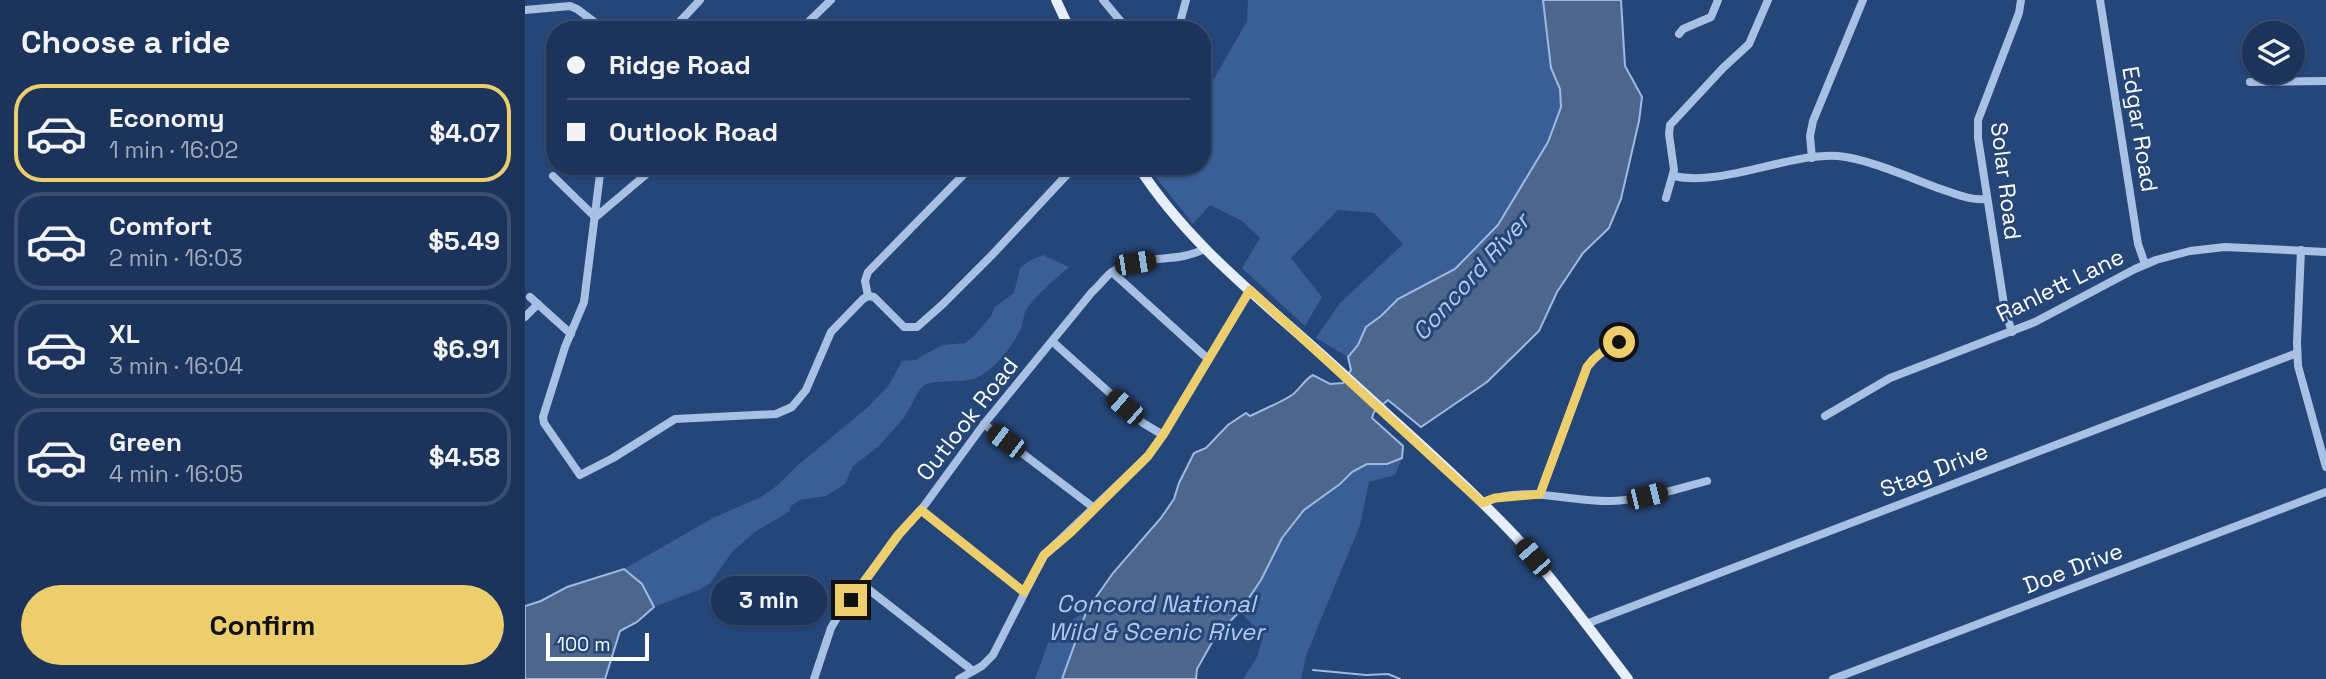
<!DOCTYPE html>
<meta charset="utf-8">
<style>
body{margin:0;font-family:"Space Grotesk",sans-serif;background:#293f64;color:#f1f3f6;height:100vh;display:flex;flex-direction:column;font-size:26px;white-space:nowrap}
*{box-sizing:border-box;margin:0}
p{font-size:23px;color:#a0aabb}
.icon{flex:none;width:38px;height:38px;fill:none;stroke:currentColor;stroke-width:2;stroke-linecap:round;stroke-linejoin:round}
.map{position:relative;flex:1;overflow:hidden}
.panel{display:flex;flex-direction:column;background:#1c345b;width:525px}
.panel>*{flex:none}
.hud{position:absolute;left:21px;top:21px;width:665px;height:154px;border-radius:28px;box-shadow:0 2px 5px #0004,0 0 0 2px #3a4f71;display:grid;align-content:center;height:154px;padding:0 21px;background:#1c345b}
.controls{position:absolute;left:1717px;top:21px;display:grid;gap:14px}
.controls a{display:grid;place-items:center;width:63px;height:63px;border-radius:50%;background:#1c345b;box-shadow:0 2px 5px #0004,0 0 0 2px #3a4f71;font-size:35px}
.scale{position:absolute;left:21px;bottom:18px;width:103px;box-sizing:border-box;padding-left:7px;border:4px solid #fff;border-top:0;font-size:19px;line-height:24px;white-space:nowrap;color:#fff;-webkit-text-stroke:5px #254679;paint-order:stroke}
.end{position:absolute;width:32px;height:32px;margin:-16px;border:9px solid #edce6c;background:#111;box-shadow:0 0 0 4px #111}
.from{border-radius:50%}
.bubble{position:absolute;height:49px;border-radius:24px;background:#1c345b;box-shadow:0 2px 5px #0004,0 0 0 2px #3a4f71;font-size:23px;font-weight:800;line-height:49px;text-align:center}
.car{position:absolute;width:21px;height:42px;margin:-21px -10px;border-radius:9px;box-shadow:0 0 5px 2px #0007;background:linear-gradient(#222 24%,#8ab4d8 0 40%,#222 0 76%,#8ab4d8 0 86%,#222 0)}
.hud b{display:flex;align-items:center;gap:24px;height:66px;font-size:26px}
.hud b+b{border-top:2px solid #3a4f71}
.hud i{width:18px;height:18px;background:#f1f3f6}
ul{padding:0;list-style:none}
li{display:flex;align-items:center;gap:21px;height:98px;margin:0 14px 10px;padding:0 7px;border:4px solid #3a4f71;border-radius:28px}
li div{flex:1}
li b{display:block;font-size:26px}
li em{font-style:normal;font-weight:800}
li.active{border-color:#edce6c}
li>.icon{width:63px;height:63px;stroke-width:1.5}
h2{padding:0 21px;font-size:32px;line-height:84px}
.primary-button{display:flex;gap:14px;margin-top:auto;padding:14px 21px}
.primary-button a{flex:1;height:80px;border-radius:42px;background:#edce6c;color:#111;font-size:28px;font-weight:800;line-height:80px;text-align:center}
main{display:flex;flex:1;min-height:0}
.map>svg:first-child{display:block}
.green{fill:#395f96}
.water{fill:#4d668c;stroke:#9cbae4;stroke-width:2}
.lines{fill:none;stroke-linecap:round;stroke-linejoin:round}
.stream{stroke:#9cbae4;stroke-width:2}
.minor{stroke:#a7c0e4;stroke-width:8}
.major{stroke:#e7eefc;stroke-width:10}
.route{stroke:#edce6c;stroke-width:9}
.labels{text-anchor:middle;stroke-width:6;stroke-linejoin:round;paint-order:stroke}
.street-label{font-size:23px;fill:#fff;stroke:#254679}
.water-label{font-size:24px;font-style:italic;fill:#b3caec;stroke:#254679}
</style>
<main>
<section class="panel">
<h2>Choose a ride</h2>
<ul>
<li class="active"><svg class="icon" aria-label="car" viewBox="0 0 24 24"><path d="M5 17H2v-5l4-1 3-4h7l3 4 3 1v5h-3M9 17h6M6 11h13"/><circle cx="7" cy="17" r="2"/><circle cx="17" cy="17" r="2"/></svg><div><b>Economy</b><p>1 min · 16:02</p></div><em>$4.07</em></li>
<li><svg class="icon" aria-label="car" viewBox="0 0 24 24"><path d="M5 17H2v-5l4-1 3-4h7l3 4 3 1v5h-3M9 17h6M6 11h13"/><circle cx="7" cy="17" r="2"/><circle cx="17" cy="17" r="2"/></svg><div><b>Comfort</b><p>2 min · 16:03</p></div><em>$5.49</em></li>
<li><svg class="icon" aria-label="car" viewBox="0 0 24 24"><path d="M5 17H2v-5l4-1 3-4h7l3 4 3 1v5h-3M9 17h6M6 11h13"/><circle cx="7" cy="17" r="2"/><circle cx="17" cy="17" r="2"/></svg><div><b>XL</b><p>3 min · 16:04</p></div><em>$6.91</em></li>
<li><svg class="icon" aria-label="car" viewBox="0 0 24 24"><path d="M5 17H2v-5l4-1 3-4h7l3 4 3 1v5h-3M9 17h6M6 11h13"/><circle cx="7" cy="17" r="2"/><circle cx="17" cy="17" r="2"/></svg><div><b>Green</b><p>4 min · 16:05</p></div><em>$4.58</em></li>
</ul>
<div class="primary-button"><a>Confirm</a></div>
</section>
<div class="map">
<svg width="1801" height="679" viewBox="0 0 1801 679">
<rect width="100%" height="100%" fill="#254679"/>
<g class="green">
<polygon points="723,0 1018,0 1026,68 1035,89 1036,107 1023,142 973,225 930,269 873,299 856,316 841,327 833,345 823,357 791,338 815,303 878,244 849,213 813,210 766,258 797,297 780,326 717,268 735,238 717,221 685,205 668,224 622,166 677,166 677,87 689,79 722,21"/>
<path d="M 518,255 L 544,267 C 529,280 512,294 501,310 C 498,315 499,320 497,326 C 488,345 474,365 455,376 C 441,384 418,379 401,384 L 395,389 L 379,418 L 354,446 L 328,466 L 320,484 L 301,496 L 275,500 L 266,506 L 264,512 L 231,531 L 208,551 L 185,583 L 176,589 L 129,607 L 117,584 L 99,569 L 188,518 L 236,497 L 253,485 L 273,465 L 342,408 L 364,385 L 377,361 L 390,360 L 410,349 L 418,345 L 440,343 L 448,337 L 466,316 L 470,307 L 489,293 L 495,268 L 504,261 Z"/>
<polygon points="877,458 870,475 844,482 835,525 782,653 776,679 718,679 732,657 738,637 715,611 736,580 757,538 779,510 815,484 827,472 842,464 862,464"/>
<polygon points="562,610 537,679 510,679 526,635"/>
</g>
<g class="water">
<path d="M 1018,0 L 1096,0 L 1100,66 L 1117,97 L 1114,121 L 1096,199 L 1084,228 L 1058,253 L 1032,292 L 1014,331 L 962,382 L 896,427 L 863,400 L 849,412 L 847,418 L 878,446 L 877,458 L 862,464 L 842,464 L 827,472 L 815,484 L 779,510 L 757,538 L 736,580 L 715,611 L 690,637 L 672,669 L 671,679 L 537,679 L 562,610 L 588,573 L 636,518 L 649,499 L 654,483 L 669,453 L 681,448 L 703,425 L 721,413 L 725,416 C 739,409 755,403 767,395 C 775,389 780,379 788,375 L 805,384 L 818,383 L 826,370 L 823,357 L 833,345 L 841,327 L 856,316 L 873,299 L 930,269 L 973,225 L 1023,142 L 1036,107 L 1035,89 L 1026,68 Z"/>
<polygon points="99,569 117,584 129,607 112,622 95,631 80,679 0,679 0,606 16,601 42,587"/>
</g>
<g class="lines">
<polyline class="stream" points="788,670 841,675 863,674 875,679"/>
<g class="minor">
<polyline points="578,0 603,30"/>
<polyline points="1575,0 1613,244 1620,264"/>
<polyline points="0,10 45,6 52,9 80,30"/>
<polyline points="147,30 175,0"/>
<polyline points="275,30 306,0"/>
<polyline points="653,30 661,0"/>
<polyline points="1154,34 1158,29 1186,17 1193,0"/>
<polyline points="1725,82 1801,81"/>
<polyline points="1287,158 1285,136 1288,121 1338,0"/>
<polyline points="76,166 59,302 40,347 18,417 19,423 55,475 88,458 150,419 251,414 267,407 281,390 306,332 338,299 343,296"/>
<polyline points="28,176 69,216 72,216 131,166"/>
<path d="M 1148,176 C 1198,187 1262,153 1313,156 C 1341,158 1388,179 1416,189 C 1431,194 1446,201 1462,199"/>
<polyline points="1141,198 1149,170 1144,134 1145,125 1198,68 1224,44 1243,0"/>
<polyline points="1776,250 1772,343 1773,366 1801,467"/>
<polyline points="587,272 683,359"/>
<polyline points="343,296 349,297 379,327 392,327 418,304 467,255 550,166"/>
<polyline points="343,296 340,281 343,272 447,166"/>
<polyline points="5,297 46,334"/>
<polyline points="0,317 13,304"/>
<polyline points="1487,332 1480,311 1453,138 1453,120 1494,13 1496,0"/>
<polyline points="528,342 618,423 638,435"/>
<polyline points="1300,416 1365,378 1510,322 1610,269 1631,260 1665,251 1700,247 1801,252"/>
<polyline points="459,424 569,508"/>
<path d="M 1015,494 L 1062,367 C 1071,354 1081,350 1094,342"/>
<path d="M 957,503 C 998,484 1044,502 1086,501 C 1119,500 1151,489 1182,481"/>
<polyline points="396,510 499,592"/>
<polyline points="338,585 448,671"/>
<polyline points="1061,624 1772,353"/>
<path d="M 289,679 L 306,628 L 313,616 L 374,535 L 396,510 L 459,424 L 567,292 C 574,286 580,277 587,272 C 614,253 652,264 679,249"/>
<polyline points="434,679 457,666 468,655 519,555 623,456 638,435 725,290"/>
<polyline points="1308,679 1801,492"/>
</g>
<g class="major">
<polyline points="531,0 545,30"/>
<path d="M 613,166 C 666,249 746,307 817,373 C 876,427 936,479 991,537 C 1031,582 1066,631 1103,679"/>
</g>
</g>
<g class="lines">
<path class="route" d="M 326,600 L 373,535 L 396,510 L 499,592 L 519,555 L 546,532 L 623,456 L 638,435 L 725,290 L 957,503 L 970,498 L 1015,494 L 1062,367 C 1071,354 1081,350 1094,342"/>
</g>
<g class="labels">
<g class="street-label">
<text transform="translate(1615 129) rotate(81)" y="8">Edgar Road</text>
<text transform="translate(1481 181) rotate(83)" y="8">Solar Road</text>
<text transform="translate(1535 285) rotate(-26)" y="8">Ranlett Lane</text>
<text transform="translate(442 419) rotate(-52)" y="8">Outlook Road</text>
<text transform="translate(1409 470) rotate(-21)" y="8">Stag Drive</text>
<text transform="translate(1548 568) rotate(-21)" y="8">Doe Drive</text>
</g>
<g class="water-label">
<text transform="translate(946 277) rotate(-48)" y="8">Concord River</text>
<text x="631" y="612">Concord National<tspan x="631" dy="28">Wild &amp; Scenic River</tspan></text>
</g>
</g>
</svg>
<div class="controls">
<a><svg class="icon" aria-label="layers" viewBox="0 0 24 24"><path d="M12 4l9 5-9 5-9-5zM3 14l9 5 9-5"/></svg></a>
</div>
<div class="scale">100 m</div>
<i class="end from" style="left:1094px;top:342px"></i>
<i class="end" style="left:326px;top:600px"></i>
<div class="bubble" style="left:186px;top:576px;width:116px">3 min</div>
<i class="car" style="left:610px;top:263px;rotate:81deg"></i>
<i class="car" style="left:600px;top:407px;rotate:311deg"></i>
<i class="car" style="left:481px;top:441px;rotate:307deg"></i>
<i class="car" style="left:1122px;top:496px;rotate:76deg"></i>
<i class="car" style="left:1008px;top:557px;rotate:319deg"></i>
<div class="hud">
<b><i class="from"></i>Ridge Road</b>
<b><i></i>Outlook Road</b>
</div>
</div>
</main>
